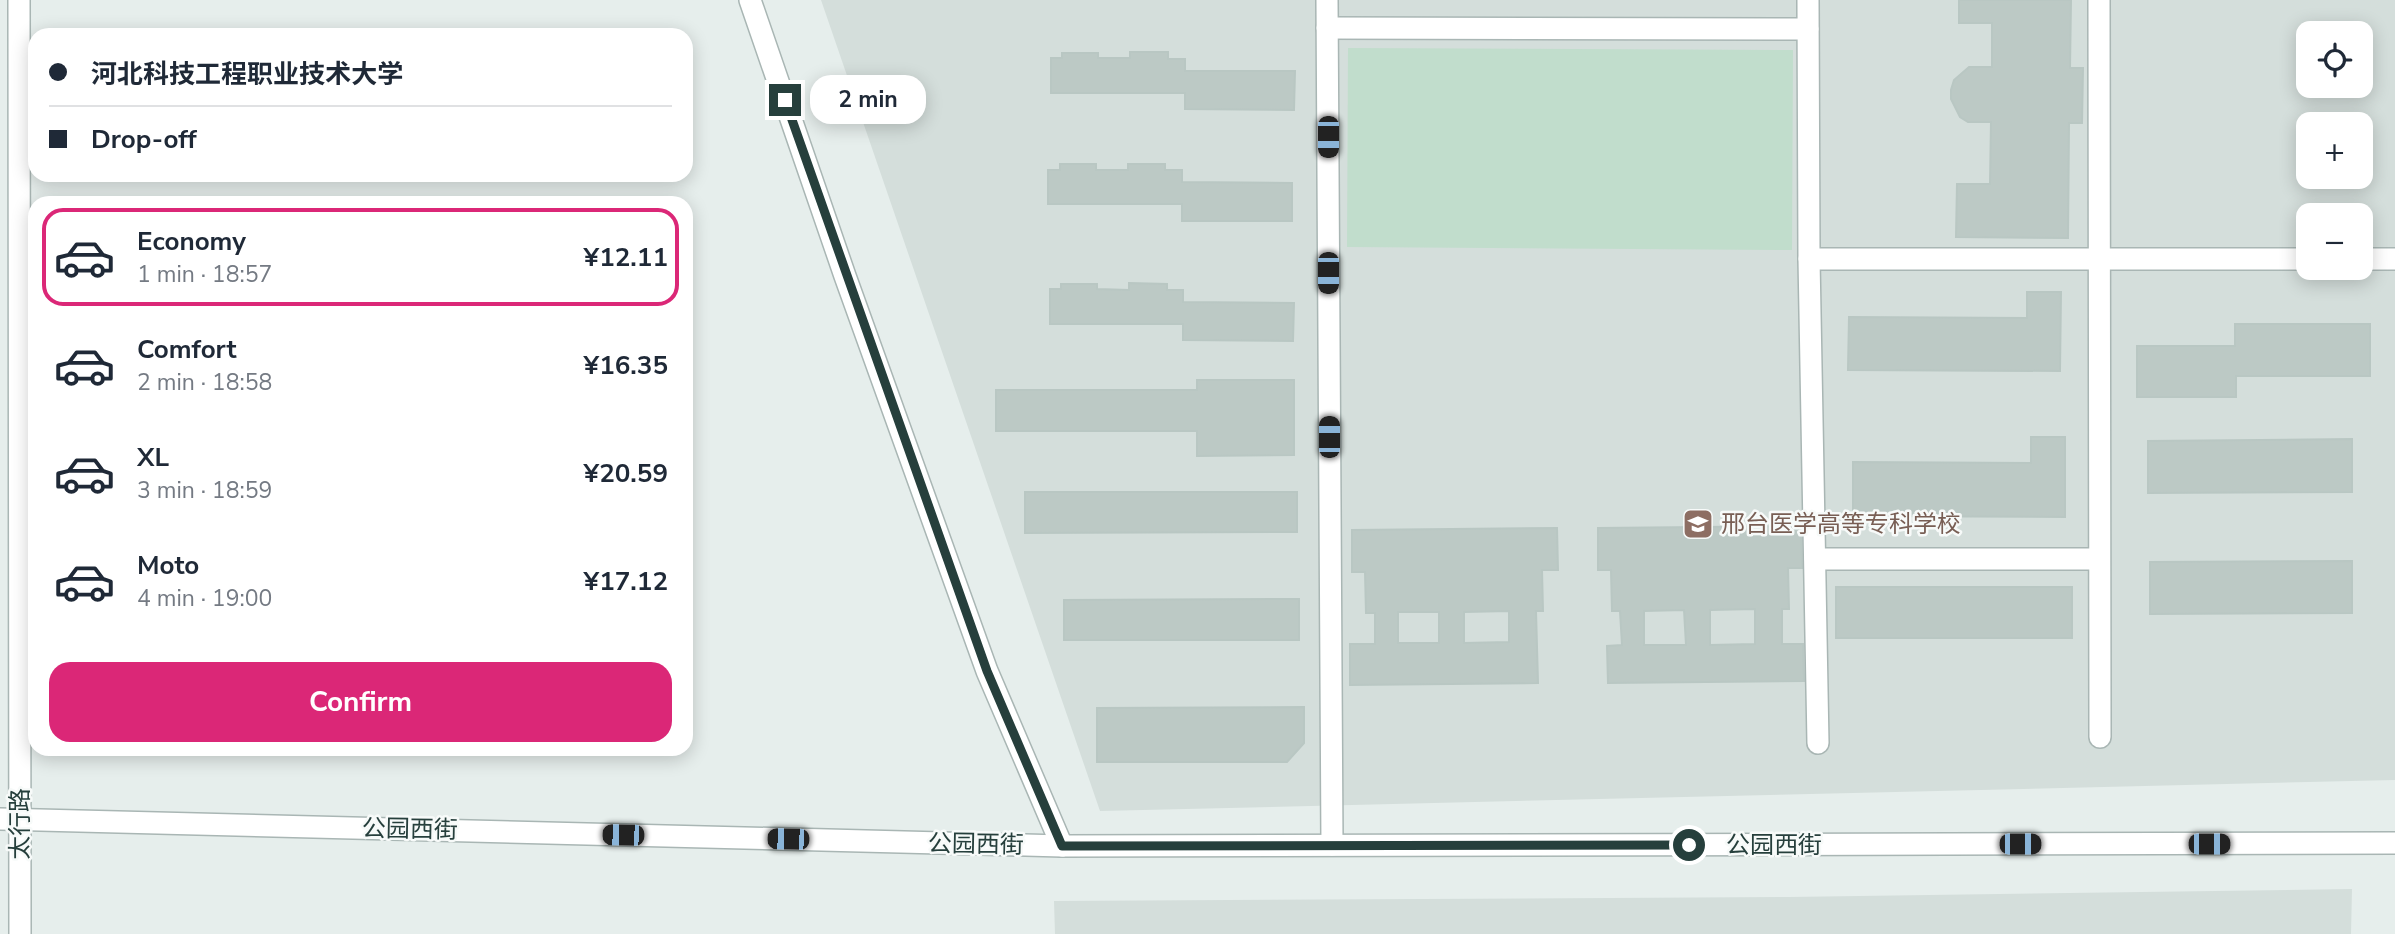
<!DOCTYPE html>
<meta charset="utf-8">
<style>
body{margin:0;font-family:"Nunito Sans","Noto Sans SC",sans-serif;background:#f2f2f3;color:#1f2937;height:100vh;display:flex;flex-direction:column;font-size:26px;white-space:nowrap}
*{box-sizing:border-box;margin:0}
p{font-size:23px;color:#747a83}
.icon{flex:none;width:38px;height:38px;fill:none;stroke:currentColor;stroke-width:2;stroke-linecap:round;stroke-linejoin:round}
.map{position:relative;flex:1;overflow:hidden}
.panel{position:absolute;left:28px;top:196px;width:665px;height:560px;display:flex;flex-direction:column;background:#fff;border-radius:21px;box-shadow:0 4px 18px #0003}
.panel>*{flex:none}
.banner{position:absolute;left:28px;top:28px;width:665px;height:154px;border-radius:21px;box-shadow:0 4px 18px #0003;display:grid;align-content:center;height:154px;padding:0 21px;background:#fff}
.controls{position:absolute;left:2296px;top:21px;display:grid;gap:14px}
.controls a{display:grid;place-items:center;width:77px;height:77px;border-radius:14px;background:#fff;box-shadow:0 4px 18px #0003;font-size:35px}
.end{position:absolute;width:32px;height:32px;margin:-16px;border:9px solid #263f3c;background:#fff;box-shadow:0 0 0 4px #fff}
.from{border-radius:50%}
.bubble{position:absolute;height:49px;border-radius:21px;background:#fff;box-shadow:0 4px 18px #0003;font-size:23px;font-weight:700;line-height:49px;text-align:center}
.car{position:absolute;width:21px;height:42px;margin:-21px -10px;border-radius:9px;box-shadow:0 0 5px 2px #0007;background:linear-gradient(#222 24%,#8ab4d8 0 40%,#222 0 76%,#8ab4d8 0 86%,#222 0)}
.banner b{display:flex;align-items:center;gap:24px;height:66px;font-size:26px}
.banner b+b{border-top:2px solid #e0e1e3}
.banner i{width:18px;height:18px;background:#1f2937}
ul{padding:12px 0 0;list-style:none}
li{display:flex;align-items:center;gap:21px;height:98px;margin:0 14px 10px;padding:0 7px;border:4px solid transparent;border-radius:21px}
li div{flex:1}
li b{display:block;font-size:26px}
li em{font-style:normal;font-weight:700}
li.selected{border-color:#db2777}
li>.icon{width:63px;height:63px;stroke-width:1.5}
.cta{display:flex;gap:14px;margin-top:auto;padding:14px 21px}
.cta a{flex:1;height:80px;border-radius:21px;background:#db2777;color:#fff;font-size:28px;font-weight:700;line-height:80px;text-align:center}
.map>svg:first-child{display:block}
.built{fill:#d4dedb;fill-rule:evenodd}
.green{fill:#c1ddcc}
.building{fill:#bcc9c5;stroke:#b9c7c3;stroke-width:2;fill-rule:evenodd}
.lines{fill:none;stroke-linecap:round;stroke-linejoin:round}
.minor-casing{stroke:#a9b6b4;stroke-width:24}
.minor{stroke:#fff;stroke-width:21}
.route{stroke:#263f3c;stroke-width:9}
.labels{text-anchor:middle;stroke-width:5;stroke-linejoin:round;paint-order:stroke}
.education-label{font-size:24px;fill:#785e54;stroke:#f7faf9;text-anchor:start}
.street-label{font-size:24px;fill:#263f3c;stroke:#f7faf9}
</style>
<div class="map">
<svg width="2395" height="934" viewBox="0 0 2395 934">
<rect width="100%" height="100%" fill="#e6eeec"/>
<g class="built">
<path d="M 821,0 L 2395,0 L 2395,780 L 1100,811 ZM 2308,33 L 2361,33 L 2361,86 L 2308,86 ZM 2308,124 L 2361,124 L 2361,177 L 2308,177 ZM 2308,215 L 2361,215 L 2361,268 L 2308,268 Z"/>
<polygon points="2352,889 2351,934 1055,934 1054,901 1789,897"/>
</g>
<polygon class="green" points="1348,48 1793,50 1792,250 1347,247"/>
<g class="building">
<polygon points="1959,0 2071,0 2070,68 2083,68 2082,123 2069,123 2068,238 1956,237 1957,184 1990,184 1991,122 1968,122 1960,117 1951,99 1951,90 1954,80 1969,67 1992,67 1992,23 1959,23"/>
<polygon points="1130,52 1168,52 1168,59 1185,59 1185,71 1295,71 1294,110 1185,109 1185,93 1051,93 1051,58 1062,58 1062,53 1098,53 1098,58 1130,58"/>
<polygon points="1060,164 1096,164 1096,170 1128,170 1128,164 1165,164 1165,170 1182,170 1182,182 1292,183 1292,221 1182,221 1182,204 1048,204 1048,170 1060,170"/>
<polygon points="1129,283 1167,284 1167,290 1183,290 1183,302 1294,303 1293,341 1183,340 1183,324 1050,324 1050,289 1061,289 1061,284 1097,284 1097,289 1129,290"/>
<polygon points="2027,292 2061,292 2060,371 1848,370 1849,317 2027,318"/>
<polygon points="2235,324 2370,324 2370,376 2236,376 2236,397 2137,397 2137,346 2235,346"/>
<polygon points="1197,380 1294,380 1294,455 1197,456 1197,431 996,431 996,390 1197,390"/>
<polygon points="2031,437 2065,437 2065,517 1853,516 1853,462 2031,463"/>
<polygon points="2352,439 2352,492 2148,493 2148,441"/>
<polygon points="1025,492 1297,492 1297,532 1025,533"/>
<path d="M 1801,526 L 1802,568 L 1788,568 L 1789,609 L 1782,609 L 1782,644 L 1803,644 L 1804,681 L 1608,683 L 1607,646 L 1622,645 L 1620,611 L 1612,611 L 1611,570 L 1598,570 L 1598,528 ZM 1755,609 L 1755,644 L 1710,645 L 1710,610 ZM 1684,610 L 1686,645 L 1644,645 L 1644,611 Z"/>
<path d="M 1557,528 L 1558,570 L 1542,570 L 1543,611 L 1536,611 L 1538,683 L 1350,685 L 1350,644 L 1375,644 L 1375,613 L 1366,613 L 1365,572 L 1352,572 L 1352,530 ZM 1509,611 L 1509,642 L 1464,643 L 1464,612 ZM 1398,612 L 1439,612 L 1439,643 L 1398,643 Z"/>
<polygon points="2352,561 2352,613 2150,614 2150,562"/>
<rect x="1836" y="587" width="236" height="51"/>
<polygon points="1299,599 1299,640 1064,640 1064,600"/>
<polygon points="1304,707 1304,743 1287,762 1097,762 1097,708"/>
</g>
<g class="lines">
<g class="minor-casing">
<g id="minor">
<polyline points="19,0 20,934"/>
<polyline points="750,0 845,276 987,671 1062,846"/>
<polyline points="1327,0 1332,845"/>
<polyline points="1808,0 1809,259 1818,743"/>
<polyline points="2099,0 2100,737"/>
<polyline points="1327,28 1808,29"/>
<polyline points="1809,259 2308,259"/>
<polyline points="2361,259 2395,259"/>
<polyline points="1815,559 2099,559"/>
<polyline points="0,819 1062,846 2395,843"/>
</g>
</g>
<use href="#minor" class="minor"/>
</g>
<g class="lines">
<polyline class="route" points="785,100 987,671 1062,846 1689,845"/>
</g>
<defs>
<g id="university-square" transform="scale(1.575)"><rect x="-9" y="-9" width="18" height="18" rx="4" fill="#8d6e63" stroke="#f7faf9"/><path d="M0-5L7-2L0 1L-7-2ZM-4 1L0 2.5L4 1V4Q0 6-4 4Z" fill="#fff"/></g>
</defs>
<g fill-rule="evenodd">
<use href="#university-square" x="1698" y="524"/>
</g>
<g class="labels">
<g class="education-label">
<text x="1721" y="532">邢台医学高等专科学校</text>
</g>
<g class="street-label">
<text transform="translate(20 824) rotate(-90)" y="8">太行路</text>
<text transform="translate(410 829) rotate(1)" y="8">公园西街</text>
<text transform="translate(976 844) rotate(1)" y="8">公园西街</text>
<text x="1774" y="853">公园西街</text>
</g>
</g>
</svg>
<div class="controls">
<a><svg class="icon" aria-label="locate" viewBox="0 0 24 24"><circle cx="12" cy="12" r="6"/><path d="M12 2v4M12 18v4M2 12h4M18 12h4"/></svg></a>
<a>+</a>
<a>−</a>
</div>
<i class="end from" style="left:1689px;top:845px"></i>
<i class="end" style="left:785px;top:100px"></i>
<div class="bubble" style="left:810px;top:75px;width:116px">2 min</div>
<i class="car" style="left:1328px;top:137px;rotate:180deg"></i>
<i class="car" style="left:1328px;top:273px;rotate:180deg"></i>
<i class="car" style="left:1329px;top:437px;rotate:0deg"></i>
<i class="car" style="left:623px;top:835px;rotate:271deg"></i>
<i class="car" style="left:788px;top:839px;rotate:271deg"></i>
<i class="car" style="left:2020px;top:844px;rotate:90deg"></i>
<i class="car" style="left:2209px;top:844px;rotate:90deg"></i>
<div class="banner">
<b><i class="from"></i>河北科技工程职业技术大学</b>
<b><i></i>Drop-off</b>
</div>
<section class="panel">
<ul>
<li class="selected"><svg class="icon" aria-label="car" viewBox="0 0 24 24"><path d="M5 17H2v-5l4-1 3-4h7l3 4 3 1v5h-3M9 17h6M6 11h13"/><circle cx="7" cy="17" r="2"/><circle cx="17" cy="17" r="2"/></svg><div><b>Economy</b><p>1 min · 18:57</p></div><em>¥12.11</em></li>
<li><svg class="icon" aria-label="car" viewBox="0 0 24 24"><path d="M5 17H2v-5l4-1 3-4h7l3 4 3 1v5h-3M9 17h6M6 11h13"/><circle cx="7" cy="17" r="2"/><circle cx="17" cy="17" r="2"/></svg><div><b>Comfort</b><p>2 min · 18:58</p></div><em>¥16.35</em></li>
<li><svg class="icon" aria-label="car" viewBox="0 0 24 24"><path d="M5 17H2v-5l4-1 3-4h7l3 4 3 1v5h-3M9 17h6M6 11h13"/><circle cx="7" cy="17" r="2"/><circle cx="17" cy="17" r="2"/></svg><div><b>XL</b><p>3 min · 18:59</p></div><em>¥20.59</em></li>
<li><svg class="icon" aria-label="car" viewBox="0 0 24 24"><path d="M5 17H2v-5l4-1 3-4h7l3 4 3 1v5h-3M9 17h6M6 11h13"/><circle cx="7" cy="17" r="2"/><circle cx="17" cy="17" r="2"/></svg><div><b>Moto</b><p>4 min · 19:00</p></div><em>¥17.12</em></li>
</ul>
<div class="cta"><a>Confirm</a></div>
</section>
</div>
